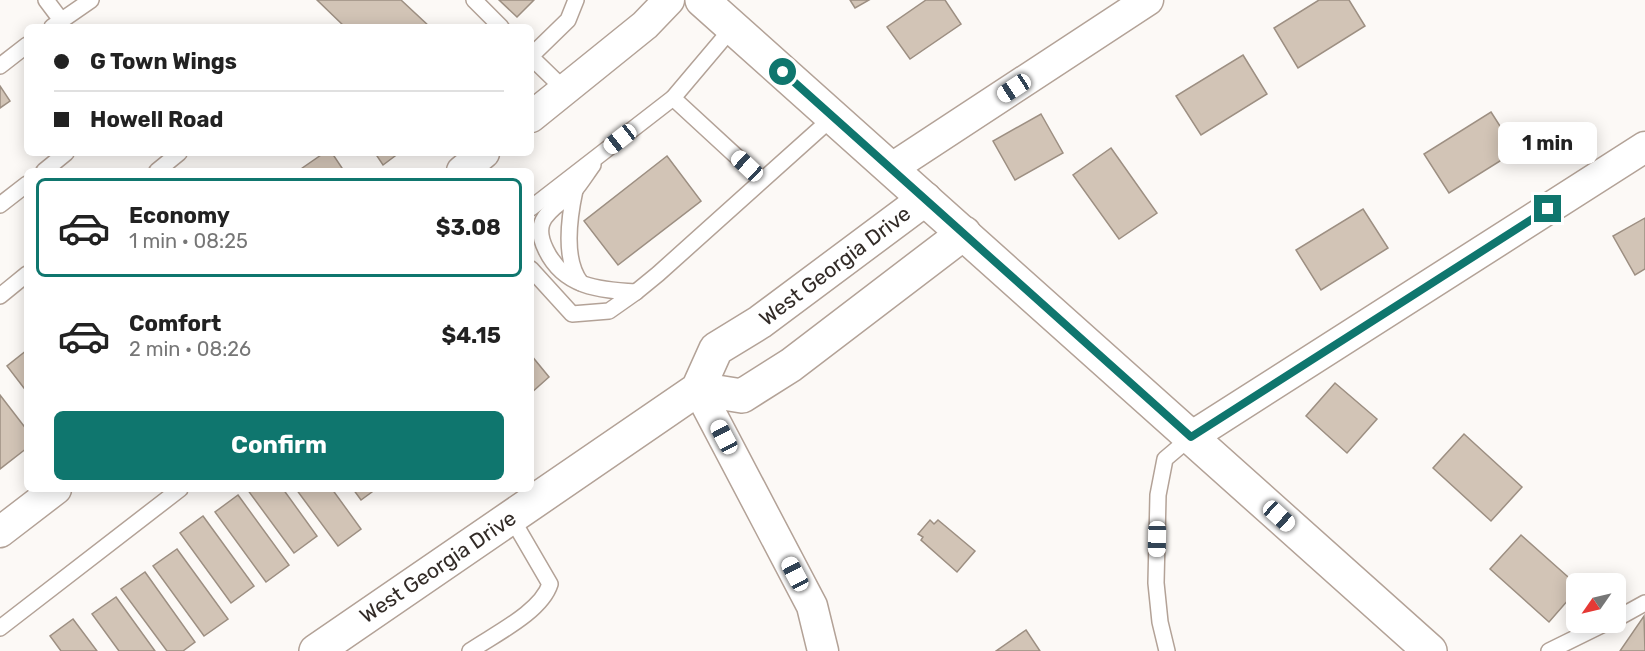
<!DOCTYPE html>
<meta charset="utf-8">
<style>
body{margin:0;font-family:Rubik,sans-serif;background:#f2f2f2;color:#222;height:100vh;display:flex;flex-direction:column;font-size:22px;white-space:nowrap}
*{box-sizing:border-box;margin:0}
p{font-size:20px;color:#767676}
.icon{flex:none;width:33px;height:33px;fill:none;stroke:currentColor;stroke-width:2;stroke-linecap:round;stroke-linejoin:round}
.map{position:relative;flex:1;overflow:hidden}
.panel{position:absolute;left:24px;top:168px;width:510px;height:324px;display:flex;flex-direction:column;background:#fff;border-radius:9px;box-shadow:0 3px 15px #0003}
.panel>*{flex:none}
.guide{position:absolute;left:24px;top:24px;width:510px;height:132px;border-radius:9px;box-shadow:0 3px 15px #0003;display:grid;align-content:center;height:132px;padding:0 30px;background:#fff}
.needle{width:39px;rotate:236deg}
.tools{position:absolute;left:1566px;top:573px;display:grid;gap:12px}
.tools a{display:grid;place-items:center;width:60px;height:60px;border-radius:9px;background:#fff;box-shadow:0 3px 15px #0003;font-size:30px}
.end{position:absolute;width:27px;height:27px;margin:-14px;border:8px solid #0f766e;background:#fff;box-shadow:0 0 0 3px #fff}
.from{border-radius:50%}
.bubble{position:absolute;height:42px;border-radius:9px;background:#fff;box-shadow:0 3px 15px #0003;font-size:20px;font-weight:700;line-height:42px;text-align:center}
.car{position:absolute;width:18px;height:36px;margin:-18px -9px;border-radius:8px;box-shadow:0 0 4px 2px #0007;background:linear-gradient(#fff 24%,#345 0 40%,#fff 0 76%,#345 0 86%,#fff 0)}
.guide b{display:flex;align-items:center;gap:21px;height:57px;font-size:22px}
.guide b+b{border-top:2px solid #e0e0e0}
.guide i{width:15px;height:15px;background:#222}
ul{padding:10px 0 0;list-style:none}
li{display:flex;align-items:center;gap:18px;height:99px;margin:0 12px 9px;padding:0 18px;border:3px solid transparent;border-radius:9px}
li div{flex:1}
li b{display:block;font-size:22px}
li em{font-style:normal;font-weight:700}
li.current{border-color:#0f766e}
li>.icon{width:54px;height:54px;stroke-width:1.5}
.primary-button{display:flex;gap:12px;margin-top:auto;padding:12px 30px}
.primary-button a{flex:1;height:69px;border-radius:9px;background:#0f766e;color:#fff;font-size:24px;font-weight:700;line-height:69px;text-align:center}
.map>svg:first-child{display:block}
.building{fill:#d2c4b6;stroke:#9d8f82;stroke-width:1.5}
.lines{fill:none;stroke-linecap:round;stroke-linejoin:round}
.lane-casing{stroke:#b3a297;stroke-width:18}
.street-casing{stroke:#b3a297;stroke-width:33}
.secondary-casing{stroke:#b3a297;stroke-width:36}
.lane{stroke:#fff;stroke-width:15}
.street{stroke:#fff;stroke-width:30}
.secondary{stroke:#fff;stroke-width:33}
.route{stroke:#0f766e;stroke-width:8}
.labels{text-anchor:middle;stroke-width:5;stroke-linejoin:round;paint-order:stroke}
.street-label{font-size:21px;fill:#322b27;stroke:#fff}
</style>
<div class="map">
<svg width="1645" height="651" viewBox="0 0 1645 651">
<rect width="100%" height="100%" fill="#fcf9f6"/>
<g class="building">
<polygon points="317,0 401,0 430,27 345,27"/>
<polygon points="499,0 534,0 517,17"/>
<polygon points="850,0 869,0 855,8"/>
<polygon points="926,0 945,0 961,24 910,59 887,27"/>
<polygon points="1319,0 1349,0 1365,26 1298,68 1274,28"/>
<polygon points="1243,55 1267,94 1201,135 1176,96"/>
<polygon points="0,86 10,101 0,108"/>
<polygon points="1491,112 1516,151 1449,193 1424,154"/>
<polygon points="1041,114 1063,153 1015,180 993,141"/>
<polygon points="1111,148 1157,213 1119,239 1073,175"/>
<polygon points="324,153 332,153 344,171 298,171"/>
<polygon points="375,153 399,153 383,165"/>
<polygon points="667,156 701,201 618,265 584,221"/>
<polygon points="1363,209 1388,248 1321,290 1296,250"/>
<polygon points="1645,218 1645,269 1635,275 1613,236"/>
<polygon points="27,350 27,392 7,366"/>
<polygon points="531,355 549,377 531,393"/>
<polygon points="1335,383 1377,419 1347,453 1306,416"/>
<polygon points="0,395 27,430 27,448 0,469"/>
<polygon points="1464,434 1522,487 1491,521 1433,468"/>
<polygon points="247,489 283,489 317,536 294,553"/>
<polygon points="296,489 332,489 361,529 338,546"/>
<polygon points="353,489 376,489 361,500"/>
<polygon points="238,495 289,565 266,582 215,512"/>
<polygon points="203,516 254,586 231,603 180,533"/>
<polygon points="930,520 934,524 938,520 975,551 957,572 921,540 923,537 918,534"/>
<polygon points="1521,535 1576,584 1576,591 1549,622 1490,569"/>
<polygon points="177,549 228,619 204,636 153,566"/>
<polygon points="145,572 195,642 183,651 167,651 121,589"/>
<polygon points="116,597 155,651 119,651 92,614"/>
<polygon points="1644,616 1645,651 1620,651"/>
<polygon points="73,619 97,651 61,651 50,636"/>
<polygon points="1026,630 1040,651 996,651"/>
</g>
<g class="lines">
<g class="lane-casing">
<g id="lane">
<polyline points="46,0 61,20"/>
<polyline points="474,0 501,27"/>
<polyline points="52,27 91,0"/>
<polyline points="531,56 568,20 576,0"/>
<polyline points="531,57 565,90"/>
<polyline points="0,66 27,45"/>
<polyline points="673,98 762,180"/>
<path d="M 593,165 C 587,173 581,183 574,191 C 565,201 547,209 542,223 C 539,231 542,242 546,250 C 564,287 598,290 636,292"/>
<polyline points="44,171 66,153"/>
<polyline points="157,171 179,153"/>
<path d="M 575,190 C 569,218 563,260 581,283"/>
<polyline points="0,205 27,184"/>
<polyline points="531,208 673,98 733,27"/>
<polyline points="531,269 572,314 609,311 636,292 658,274 833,117"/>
<polyline points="0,296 27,274"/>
<polyline points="1616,619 1645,603"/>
<polyline points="0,628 180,489"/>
<path d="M 470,651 C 495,634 541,612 550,584 L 511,517"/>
<polyline points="1167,651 1160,622 1156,583 1158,495 1165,459 1191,437"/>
<polyline points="1549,651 1608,622"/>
</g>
</g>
<g class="street-casing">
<g id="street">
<polyline points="531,117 645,25 669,0"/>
<polyline points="892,168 1148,0"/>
<polyline points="462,171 484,153"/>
<polyline points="698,389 812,606 823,651"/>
<polyline points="1191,437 1645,147"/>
<polyline points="0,532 56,489"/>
</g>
</g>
<g class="secondary-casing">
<g id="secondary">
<polyline points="702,0 1430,651"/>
<polyline points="698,389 742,396 791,365 964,233"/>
<polyline points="316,651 698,389 716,349 760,322 925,199"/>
</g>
</g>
<use href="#lane" class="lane"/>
<use href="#street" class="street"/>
<use href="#secondary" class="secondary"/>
</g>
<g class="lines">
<polyline class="route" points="783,72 1191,437 1548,209"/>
</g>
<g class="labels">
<g class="street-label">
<text transform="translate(835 266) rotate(-37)" y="7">West Georgia Drive</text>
<text transform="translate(438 567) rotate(-34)" y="7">West Georgia Drive</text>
</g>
</g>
</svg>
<div class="tools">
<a><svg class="needle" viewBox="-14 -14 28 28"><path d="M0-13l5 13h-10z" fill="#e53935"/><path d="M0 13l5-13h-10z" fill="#767676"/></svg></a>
</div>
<i class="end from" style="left:783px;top:72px"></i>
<i class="end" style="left:1548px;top:209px"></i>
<div class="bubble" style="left:1498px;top:122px;width:99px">1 min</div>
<i class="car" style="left:1014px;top:88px;rotate:237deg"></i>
<i class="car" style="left:620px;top:139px;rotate:232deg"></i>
<i class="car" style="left:747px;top:166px;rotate:313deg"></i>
<i class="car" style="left:724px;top:437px;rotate:332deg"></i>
<i class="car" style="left:1279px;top:516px;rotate:132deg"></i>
<i class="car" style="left:1157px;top:539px;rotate:181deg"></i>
<i class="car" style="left:795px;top:574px;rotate:332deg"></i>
<div class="guide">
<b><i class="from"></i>G Town Wings</b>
<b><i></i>Howell Road</b>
</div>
<section class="panel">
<ul>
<li class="current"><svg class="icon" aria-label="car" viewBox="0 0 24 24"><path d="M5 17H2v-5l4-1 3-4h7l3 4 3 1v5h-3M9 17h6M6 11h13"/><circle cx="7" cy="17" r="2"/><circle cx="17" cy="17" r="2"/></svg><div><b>Economy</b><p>1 min · 08:25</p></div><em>$3.08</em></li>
<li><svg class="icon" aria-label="car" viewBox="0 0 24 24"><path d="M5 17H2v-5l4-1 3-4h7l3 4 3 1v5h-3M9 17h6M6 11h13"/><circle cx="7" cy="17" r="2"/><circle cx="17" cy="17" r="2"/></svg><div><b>Comfort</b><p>2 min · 08:26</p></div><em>$4.15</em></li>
</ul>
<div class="primary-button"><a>Confirm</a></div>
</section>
</div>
